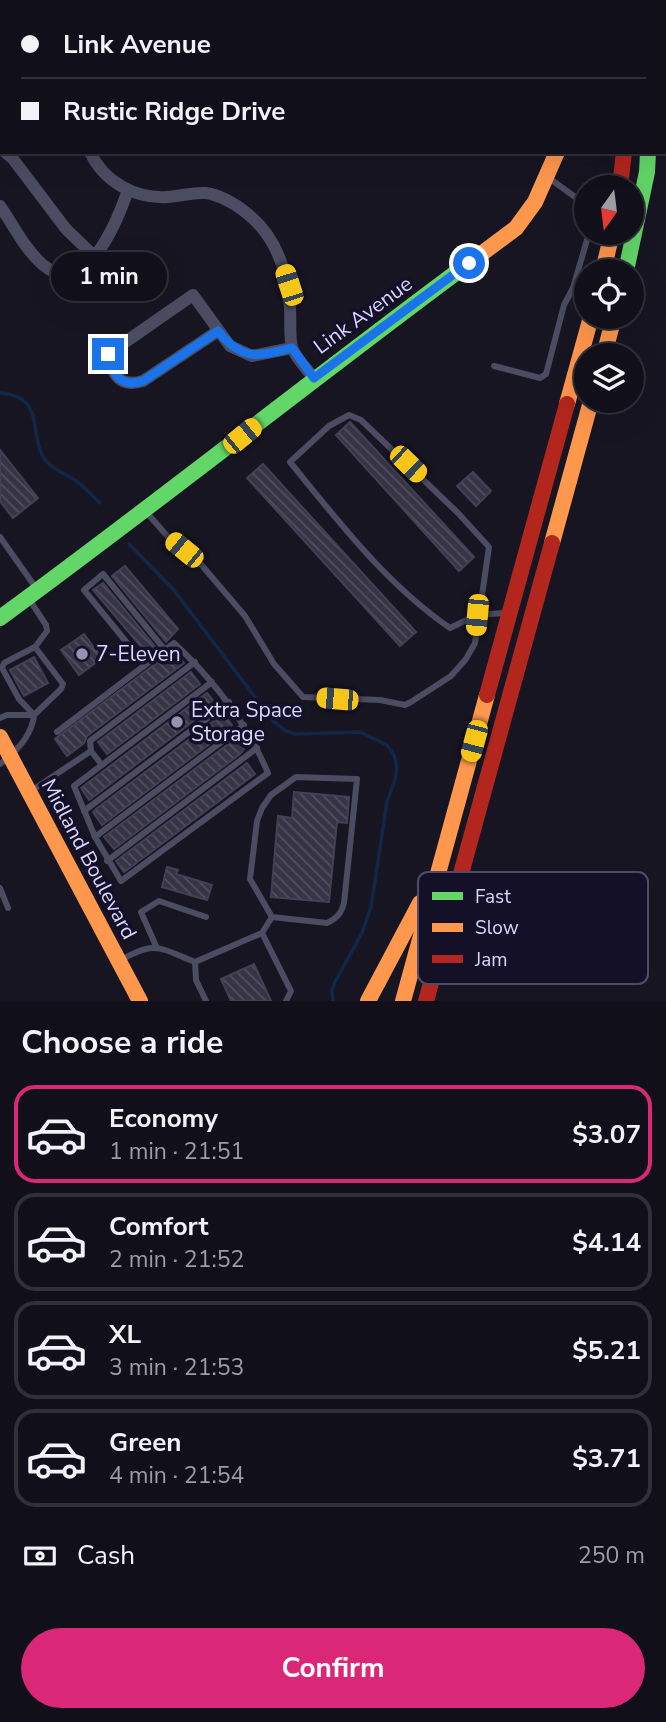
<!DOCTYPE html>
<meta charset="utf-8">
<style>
body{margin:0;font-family:"Nunito Sans",sans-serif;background:#1a1923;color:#f1f3f6;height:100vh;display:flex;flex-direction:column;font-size:26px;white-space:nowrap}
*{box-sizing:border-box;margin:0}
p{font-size:23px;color:#9c9da2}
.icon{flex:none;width:38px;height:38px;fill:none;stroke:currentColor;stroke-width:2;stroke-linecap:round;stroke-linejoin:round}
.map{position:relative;height:1001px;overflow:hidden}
.sheet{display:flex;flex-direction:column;background:#11101a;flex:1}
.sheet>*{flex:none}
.hud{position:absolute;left:0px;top:0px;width:667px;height:154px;box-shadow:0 7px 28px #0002,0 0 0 2px #303039;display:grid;align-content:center;height:154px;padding:0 21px;background:#11101a}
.needle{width:46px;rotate:194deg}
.tools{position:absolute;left:574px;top:175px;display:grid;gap:14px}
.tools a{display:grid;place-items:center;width:70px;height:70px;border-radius:50%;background:#11101a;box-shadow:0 7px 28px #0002,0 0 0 2px #303039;font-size:35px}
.end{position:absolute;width:32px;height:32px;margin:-16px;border:9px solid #1a73e8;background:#fff;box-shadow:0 0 0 4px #fff}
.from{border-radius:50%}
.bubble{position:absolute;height:49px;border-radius:24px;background:#11101a;box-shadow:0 7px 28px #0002,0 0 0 2px #303039;font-size:23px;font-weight:700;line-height:49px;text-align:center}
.car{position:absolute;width:21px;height:42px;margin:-21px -10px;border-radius:9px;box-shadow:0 0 5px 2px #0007;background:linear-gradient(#f5c518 24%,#345 0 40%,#f5c518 0 76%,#345 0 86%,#f5c518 0)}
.hud b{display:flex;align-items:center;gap:24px;height:66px;font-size:26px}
.hud b+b{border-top:2px solid #303039}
.hud i{width:18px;height:18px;background:#f1f3f6}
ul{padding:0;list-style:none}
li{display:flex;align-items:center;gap:21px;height:98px;margin:0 14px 10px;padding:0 7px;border:4px solid #303039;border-radius:21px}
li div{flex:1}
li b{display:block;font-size:26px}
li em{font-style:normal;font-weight:700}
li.selected{border-color:#db2777}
li>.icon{width:63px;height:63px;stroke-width:1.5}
h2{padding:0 21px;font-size:32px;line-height:84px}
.pay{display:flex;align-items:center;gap:18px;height:77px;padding:0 21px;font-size:26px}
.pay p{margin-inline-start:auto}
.action{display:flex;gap:14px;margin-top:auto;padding:14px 21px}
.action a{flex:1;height:80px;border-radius:42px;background:#db2777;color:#fff;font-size:28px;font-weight:700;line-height:80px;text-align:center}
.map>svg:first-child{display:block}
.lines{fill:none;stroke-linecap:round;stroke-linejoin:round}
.stream{stroke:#112748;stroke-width:3.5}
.building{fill:url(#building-back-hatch);stroke:#434055;stroke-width:2}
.lane{stroke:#4b4b62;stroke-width:6}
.street{stroke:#4b4b62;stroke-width:12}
.fast{stroke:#63d668;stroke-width:16}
.slow{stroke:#ff974d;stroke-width:16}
.jam{stroke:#b3261e;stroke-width:16}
.route{stroke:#1a73e8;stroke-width:9}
.poi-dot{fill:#9693b1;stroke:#131027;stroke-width:2.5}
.labels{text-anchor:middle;stroke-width:7;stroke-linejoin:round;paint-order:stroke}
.street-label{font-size:21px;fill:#dad7fe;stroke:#131027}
.poi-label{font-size:21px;fill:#dad7fe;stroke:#131027;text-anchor:start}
.key{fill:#131027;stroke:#4f4c68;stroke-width:2}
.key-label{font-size:19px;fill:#dad7fe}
</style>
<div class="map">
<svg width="666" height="1001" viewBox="0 0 666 1001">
<defs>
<pattern id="building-back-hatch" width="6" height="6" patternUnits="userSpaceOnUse" patternTransform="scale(1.75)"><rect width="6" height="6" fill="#353344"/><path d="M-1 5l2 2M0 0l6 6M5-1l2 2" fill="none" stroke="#525060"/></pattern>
</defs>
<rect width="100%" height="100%" fill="#171522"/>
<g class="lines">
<g class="stream">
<path d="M 0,393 C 50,397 25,438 48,463 C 57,472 71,476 80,484 C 87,489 93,497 100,503"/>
<polyline points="129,544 173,589 274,722 286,731 296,734 360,732 387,745 394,755 397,767 395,780 387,802 371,907 362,933 335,982 332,990 333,1001"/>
</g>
</g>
<g class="building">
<polygon points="350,422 474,557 459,571 336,435"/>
<polygon points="0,450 38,498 13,518 0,501"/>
<polygon points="263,464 416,632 400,646 247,478"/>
<polygon points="473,472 491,491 476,506 457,486"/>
<polygon points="125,566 178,629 166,642 112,576"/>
<polygon points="103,583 157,649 148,655 93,590"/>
<polygon points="84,634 102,658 79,675 61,650"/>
<polygon points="174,650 184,663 87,736 84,743 67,756 55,739"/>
<polygon points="34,657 48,683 24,696 10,670"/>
<polygon points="191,672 200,684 107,754 98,742"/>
<polygon points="207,693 216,704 89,800 81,788"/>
<polygon points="223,714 232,725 228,730 102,825 93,812 96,809"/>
<polygon points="235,739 244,749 240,754 114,849 104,837"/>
<polygon points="247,763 255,774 124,872 116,861"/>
<polygon points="294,792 349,797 347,823 337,822 329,902 271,897 278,816 292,818"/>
<polygon points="167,867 178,870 176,874 212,885 207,900 162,887"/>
<polygon points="254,964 271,1001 231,1001 221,979"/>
</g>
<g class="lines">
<g class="lane">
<polyline points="141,0 144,2"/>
<polyline points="549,178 586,205"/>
<polyline points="494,366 540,378 546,374 564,305 573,288 589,233"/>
<path d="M 147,513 L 169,538 L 199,562 L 245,616 L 274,664 L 303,697 L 380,700 L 405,705 L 411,702 L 451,676 L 466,659 L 475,643 L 489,547 L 458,513 L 361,420 L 349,415 L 329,426 L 290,462 C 339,522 386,584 450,628 L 477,615 L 504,613"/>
<polyline points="0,537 36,588"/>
<polyline points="29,599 46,625 47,631 35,647 63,684 61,689 34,715 19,699 2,668 4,663 35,647"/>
<polyline points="145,665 84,590 103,574 165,650"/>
<path d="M 0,718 L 7,715 L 34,715 C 32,736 16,752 0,764"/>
<path d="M 57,732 L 174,643 C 215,681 246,722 268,773 L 121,881 L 95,837 L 74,786 L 212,682"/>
<polyline points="102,765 91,751 90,741 195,662"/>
<polyline points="31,791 91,751"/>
<polyline points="84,811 229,702"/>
<polyline points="95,837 244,725"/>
<polyline points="107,861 257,748"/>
<polyline points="0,888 8,908"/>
<polyline points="262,933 291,991 286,1001"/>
<polyline points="156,946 141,912 159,901 206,917"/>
<path d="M 121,960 C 156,940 159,948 195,962 L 262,933 L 272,917 L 327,923 C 337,918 341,914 344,903 L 357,779 L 296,777 L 271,795 L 262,808 L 257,821 L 250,879 L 272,917"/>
<polyline points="195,962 196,980 206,1001"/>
</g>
<g class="street">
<polyline points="198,2 201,0"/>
<polyline points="0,78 2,78"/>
<polyline points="5,152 13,159 66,229 94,256"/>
<path d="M 90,152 C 104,182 135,199 168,197 C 181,196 193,192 206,193 C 219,195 234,203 244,211 C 276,235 288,271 290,309 C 291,321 289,336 292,347 C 295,358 307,369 314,378"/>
<path d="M 0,206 C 14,226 24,248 42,264 C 85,302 117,222 128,190"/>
<path d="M 218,331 L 143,381 C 120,388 112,375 108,354 L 193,295 L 230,346 L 252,356 L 292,348"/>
</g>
<g class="fast">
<polyline points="626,271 647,172 648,152"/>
<path d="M 0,618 C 157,503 309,382 465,266"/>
</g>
<g class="slow">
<polyline points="665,80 666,96"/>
<polyline points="465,266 516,228 535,202 557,152"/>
<polyline points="603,271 612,233"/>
<polyline points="604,355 614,317"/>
<polyline points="567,404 591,317"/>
<polyline points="552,543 591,401"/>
<polyline points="0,737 140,1001"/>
<polyline points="368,1001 420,903"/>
<polyline points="403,1001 487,695"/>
</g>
<g class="jam">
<polyline points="660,0 660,2"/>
<polyline points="599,2 600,0"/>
<polyline points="631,2 632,0"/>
<polyline points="620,187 624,152"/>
<polyline points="487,695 567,404"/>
<polyline points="426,1001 552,543"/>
</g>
</g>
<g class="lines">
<path class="route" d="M 108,354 C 113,375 120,388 143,381 L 218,331 C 243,362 258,356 292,348 L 314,378 L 469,263"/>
</g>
<g class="poi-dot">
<circle cx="82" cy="654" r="7"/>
<circle cx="177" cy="722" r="7"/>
</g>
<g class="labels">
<g class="street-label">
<text transform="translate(363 315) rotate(-36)" y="7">Link Avenue</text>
<text transform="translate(89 859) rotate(62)" y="7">Midland Boulevard</text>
</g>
<g class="poi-label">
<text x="96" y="661">7-Eleven</text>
<text x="191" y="717">Extra Space<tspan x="191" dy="24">Storage</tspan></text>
</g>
</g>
<rect x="418" y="872" width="230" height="112" rx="10" class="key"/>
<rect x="432" y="892" width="31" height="8" fill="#63d668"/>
<rect x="432" y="923" width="31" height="9" fill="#ff974d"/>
<rect x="432" y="955" width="31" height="8" fill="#b3261e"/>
<g class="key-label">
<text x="475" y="903">Fast</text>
<text x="475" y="934">Slow</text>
<text x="475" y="966">Jam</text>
</g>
</svg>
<div class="tools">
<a><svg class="needle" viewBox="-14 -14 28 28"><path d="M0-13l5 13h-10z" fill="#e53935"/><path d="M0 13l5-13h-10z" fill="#9c9da2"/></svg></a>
<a><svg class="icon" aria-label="locate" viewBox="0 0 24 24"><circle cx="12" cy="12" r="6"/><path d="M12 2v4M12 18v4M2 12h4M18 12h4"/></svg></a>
<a><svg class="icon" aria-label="layers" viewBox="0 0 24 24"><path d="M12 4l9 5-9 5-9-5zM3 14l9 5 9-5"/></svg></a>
</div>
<i class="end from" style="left:469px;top:263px"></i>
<i class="end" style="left:108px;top:354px"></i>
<div class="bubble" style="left:51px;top:252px;width:116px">1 min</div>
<i class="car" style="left:289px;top:285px;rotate:342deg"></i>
<i class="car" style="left:242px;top:436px;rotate:51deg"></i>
<i class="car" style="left:408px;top:464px;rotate:134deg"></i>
<i class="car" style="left:184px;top:550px;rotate:309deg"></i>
<i class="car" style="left:477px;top:615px;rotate:185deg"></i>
<i class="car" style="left:337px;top:699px;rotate:275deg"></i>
<i class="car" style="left:474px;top:741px;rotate:195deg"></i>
<div class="hud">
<b><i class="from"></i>Link Avenue</b>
<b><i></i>Rustic Ridge Drive</b>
</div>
</div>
<section class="sheet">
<h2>Choose a ride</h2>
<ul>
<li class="selected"><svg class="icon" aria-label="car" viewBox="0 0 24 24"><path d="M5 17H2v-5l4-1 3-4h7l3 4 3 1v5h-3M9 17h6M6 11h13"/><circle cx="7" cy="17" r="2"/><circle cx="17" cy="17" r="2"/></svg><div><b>Economy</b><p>1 min · 21:51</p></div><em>$3.07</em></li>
<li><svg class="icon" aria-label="car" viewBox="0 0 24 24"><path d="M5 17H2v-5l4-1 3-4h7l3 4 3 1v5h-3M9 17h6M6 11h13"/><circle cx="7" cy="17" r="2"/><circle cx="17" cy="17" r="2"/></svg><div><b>Comfort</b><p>2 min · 21:52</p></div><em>$4.14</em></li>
<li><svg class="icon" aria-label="car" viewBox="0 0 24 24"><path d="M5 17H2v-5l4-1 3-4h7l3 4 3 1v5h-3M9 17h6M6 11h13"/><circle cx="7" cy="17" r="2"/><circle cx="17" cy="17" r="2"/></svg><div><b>XL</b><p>3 min · 21:53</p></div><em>$5.21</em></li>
<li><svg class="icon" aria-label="car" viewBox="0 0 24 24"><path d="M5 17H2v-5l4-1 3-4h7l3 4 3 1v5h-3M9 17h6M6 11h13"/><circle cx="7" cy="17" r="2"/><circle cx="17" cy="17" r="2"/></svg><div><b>Green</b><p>4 min · 21:54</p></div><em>$3.71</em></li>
</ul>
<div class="pay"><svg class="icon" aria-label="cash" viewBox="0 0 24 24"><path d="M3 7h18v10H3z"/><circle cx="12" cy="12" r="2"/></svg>Cash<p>250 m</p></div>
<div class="action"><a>Confirm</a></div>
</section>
